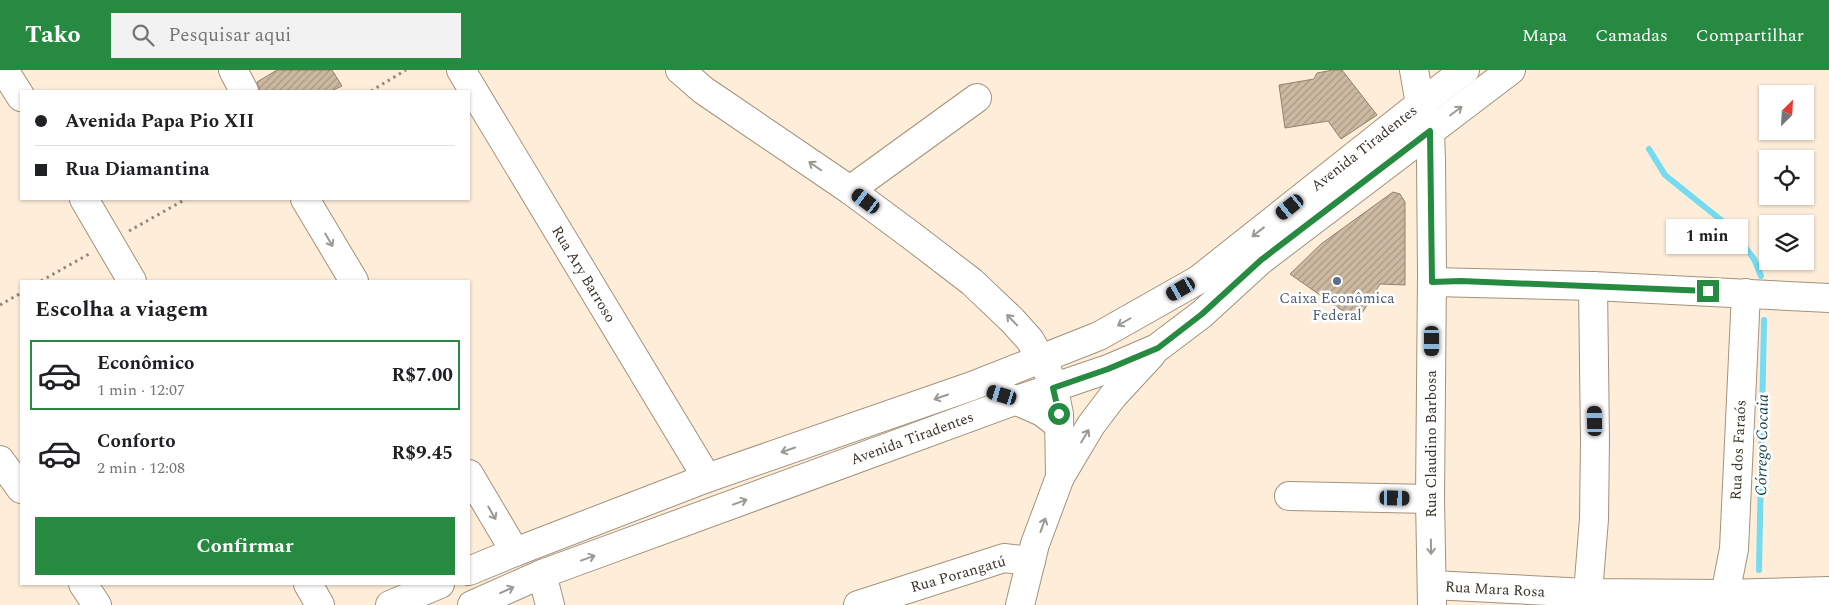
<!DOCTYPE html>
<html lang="pt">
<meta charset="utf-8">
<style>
body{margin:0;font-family:Spectral,serif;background:#f2f2f2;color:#202124;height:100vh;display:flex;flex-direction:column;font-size:19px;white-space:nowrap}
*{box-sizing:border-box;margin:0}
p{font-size:16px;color:#757577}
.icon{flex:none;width:28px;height:28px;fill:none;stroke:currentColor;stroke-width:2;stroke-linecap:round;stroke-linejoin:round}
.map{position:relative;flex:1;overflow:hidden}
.sheet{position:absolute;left:20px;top:210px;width:450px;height:305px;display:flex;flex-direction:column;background:#fff;border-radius:0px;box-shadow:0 1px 4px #0004}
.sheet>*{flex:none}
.hud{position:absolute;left:20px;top:20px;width:450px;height:110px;border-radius:0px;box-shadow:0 1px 4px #0004;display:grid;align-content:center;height:110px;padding:0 15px;background:#fff}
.needle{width:32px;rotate:24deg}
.controls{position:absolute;left:1759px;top:15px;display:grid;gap:10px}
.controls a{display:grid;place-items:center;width:55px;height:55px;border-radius:0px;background:#fff;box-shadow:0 1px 4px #0004;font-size:25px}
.end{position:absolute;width:22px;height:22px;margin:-11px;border:6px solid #268b40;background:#fff;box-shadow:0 0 0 2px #fff}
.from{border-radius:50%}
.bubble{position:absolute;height:35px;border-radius:0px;background:#fff;box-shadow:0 1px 4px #0004;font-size:16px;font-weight:700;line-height:35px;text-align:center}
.car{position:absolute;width:15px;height:30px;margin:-15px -8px;border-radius:6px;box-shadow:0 0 4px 1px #0007;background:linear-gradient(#222 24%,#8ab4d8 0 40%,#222 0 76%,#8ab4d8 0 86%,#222 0)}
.hud b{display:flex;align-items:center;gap:18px;height:48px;font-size:19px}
.hud b+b{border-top:1px solid #e0e0e0}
.hud i{width:12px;height:12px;background:#202124}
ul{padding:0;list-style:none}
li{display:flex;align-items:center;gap:15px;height:70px;margin:0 10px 8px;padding:0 5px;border:2px solid transparent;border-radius:0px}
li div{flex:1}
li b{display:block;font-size:19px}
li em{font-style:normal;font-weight:700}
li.on{border-color:#268b40}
li>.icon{width:45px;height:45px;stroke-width:1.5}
h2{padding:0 15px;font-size:22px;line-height:60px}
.button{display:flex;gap:10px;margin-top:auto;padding:10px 15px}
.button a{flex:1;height:58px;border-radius:0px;background:#268b40;color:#fff;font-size:20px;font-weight:700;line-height:58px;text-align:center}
header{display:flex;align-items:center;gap:30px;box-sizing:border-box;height:70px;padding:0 25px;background:#268b40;color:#fff}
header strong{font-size:24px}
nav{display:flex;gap:28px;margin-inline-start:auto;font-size:18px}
.search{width:350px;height:45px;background:#f2f2f2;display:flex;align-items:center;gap:12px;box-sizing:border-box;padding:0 18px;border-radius:0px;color:#757577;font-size:19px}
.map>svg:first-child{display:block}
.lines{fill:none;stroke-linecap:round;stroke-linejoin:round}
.stream{stroke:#74dbf0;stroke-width:6}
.building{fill:url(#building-hatch);stroke:#93826b}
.minor-casing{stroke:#a3927b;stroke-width:30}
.major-casing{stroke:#a3927b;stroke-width:30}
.path{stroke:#94897a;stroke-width:3;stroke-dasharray:2.5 4;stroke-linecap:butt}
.minor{stroke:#fff;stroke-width:28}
.major{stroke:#fff;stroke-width:28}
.oneway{stroke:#9c9994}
.route{stroke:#268b40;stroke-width:6}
.service-dot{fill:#5c6f8a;stroke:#fff;stroke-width:2}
.labels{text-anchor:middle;stroke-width:5;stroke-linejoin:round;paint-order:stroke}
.street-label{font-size:15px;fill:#3a3329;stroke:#fff}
.service-label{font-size:15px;fill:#4e5e75;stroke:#fff}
.water-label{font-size:16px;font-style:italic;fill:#093b44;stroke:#fff}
</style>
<header>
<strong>Tako</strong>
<div class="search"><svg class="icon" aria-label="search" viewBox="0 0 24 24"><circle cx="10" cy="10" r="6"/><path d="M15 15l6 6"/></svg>Pesquisar aqui</div>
<nav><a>Mapa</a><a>Camadas</a><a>Compartilhar</a></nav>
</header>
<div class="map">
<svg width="1829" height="535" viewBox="0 0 1829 535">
<defs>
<pattern id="building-hatch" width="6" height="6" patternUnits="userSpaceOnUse" patternTransform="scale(1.25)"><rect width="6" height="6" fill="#ccb9a1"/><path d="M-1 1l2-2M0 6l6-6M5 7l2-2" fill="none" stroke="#a79783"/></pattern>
</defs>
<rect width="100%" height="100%" fill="#fdedd9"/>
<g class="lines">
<g class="stream">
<polyline points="1649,79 1665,105 1731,158 1754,189 1761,206"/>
<polyline points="1759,500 1764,250"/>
</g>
</g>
<g class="building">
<polygon points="277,0 332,0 342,16 331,21 260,21 257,12"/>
<polygon points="1333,0 1342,0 1377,45 1341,69 1328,51 1285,58 1279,15 1314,9 1317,3"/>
<polygon points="1393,122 1400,124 1405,132 1405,215 1380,214 1357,251 1290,204 1321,174"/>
</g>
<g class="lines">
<g class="minor-casing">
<g id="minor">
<polyline points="4,0 21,27"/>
<polyline points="233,0 244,21"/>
<polyline points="461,0 707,408"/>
<polyline points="680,0 703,20 850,120 912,166 972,212 1012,250 1030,270 1048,302 1055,325 1059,344 1060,407 1035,474 1020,535"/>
<polyline points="1420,34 1430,61 1431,90 1432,204 1430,429 1432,535"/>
<polyline points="850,120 977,28"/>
<polyline points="84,129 132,211"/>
<polyline points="305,129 354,211"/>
<polyline points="1432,212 1593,216 1829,228"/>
<polyline points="0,390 21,419"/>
<polyline points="469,404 515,482"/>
<polyline points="1289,426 1430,429"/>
<polyline points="542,504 550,535"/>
<polyline points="83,514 97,535"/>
<polyline points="308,514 320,535"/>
<polyline points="1432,515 1587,523 1724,524 1829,521"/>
<polyline points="858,535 1004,488 1031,491"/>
<polyline points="1587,535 1594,449 1595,370 1593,216"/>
<polyline points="1723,535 1734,479 1746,223"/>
</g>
</g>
<g class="major-casing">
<g id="major">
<polyline points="1414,0 1420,34"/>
<polyline points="1008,327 1042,342 1059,355"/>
<polyline points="1060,407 1091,355 1113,326 1151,285"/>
<polyline points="469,501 515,482 707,408 972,316 1099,266 1198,210 1420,34 1465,0"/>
<polyline points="390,535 440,514"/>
<polyline points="472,535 542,504 1017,330 1108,299 1157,278 1202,244 1261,190 1511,0"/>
</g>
</g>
<g class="path">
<polyline points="371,21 406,0"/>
<polyline points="129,161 186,129"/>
<polyline points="41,211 89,184"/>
<polyline points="0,235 21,223"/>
</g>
<use href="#minor" class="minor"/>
<use href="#major" class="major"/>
</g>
<defs><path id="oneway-shaft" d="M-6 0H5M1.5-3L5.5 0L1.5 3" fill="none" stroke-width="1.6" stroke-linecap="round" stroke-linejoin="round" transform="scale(1.25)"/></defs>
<g class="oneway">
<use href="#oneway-shaft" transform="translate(1456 41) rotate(-37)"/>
<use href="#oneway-shaft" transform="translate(815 96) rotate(-145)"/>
<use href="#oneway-shaft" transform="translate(1258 162) rotate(142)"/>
<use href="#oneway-shaft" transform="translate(329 170) rotate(60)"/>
<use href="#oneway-shaft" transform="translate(1012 250) rotate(-134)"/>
<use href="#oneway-shaft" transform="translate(1124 252) rotate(150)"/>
<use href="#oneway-shaft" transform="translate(941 327) rotate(161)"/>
<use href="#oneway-shaft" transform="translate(1085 366) rotate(-59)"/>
<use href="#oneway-shaft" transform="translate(788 380) rotate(161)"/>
<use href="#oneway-shaft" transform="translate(740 432) rotate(-20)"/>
<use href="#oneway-shaft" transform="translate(492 443) rotate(60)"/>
<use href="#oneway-shaft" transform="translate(1043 455) rotate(-70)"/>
<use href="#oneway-shaft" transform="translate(1431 477) rotate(89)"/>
<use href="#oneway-shaft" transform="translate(588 488) rotate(-20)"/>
<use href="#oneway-shaft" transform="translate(507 520) rotate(-24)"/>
</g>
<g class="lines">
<polyline class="route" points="1059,344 1053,318 1108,299 1158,278 1202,244 1261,190 1430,61 1432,212 1461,211 1708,221"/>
</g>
<circle class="service-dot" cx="1337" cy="211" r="5"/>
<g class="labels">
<g class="street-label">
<text transform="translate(1364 78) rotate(-38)" y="5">Avenida Tiradentes</text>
<text transform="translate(584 204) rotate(59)" y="5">Rua Ary Barroso</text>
<text transform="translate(912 368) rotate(-20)" y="5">Avenida Tiradentes</text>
<text transform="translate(1431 374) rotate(-90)" y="5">Rua Claudino Barbosa</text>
<text transform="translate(1738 380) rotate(-87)" y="5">Rua dos Faraós</text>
<text transform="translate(958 504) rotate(-16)" y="5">Rua Porangatú</text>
<text transform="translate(1495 519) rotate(3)" y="5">Rua Mara Rosa</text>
</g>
<g class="service-label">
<text x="1337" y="233">Caixa Econômica<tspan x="1337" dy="17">Federal</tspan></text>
</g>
<g class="water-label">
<text transform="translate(1761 375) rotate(-89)" y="6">Córrego Cocaia</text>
</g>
</g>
</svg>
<div class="controls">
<a><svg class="needle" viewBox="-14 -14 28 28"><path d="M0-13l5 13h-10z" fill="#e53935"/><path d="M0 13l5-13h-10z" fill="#757577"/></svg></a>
<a><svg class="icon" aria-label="locate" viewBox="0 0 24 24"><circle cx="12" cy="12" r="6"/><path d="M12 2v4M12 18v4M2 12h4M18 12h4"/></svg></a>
<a><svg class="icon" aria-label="layers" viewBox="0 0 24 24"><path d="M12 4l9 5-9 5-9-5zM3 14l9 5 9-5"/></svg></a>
</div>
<i class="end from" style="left:1059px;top:344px"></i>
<i class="end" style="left:1708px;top:221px"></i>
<div class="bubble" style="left:1666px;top:149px;width:82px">1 min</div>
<i class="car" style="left:866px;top:131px;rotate:307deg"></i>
<i class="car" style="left:1290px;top:137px;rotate:231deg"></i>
<i class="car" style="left:1181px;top:219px;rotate:240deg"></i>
<i class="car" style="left:1432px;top:271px;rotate:180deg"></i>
<i class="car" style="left:1002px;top:325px;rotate:287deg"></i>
<i class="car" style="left:1595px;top:351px;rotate:359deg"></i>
<i class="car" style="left:1395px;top:428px;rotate:91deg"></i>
<div class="hud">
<b><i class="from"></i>Avenida Papa Pio XII</b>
<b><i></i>Rua Diamantina</b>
</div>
<section class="sheet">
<h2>Escolha a viagem</h2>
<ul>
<li class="on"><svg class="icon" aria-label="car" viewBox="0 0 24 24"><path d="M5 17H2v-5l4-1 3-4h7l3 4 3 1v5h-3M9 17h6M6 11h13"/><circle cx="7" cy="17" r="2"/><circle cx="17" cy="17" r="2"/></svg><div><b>Econômico</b><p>1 min · 12:07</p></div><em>R$7.00</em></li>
<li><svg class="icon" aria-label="car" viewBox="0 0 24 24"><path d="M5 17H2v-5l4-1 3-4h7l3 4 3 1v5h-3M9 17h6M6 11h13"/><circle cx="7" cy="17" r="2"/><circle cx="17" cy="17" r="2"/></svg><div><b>Conforto</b><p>2 min · 12:08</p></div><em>R$9.45</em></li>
</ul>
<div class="button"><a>Confirmar</a></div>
</section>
</div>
